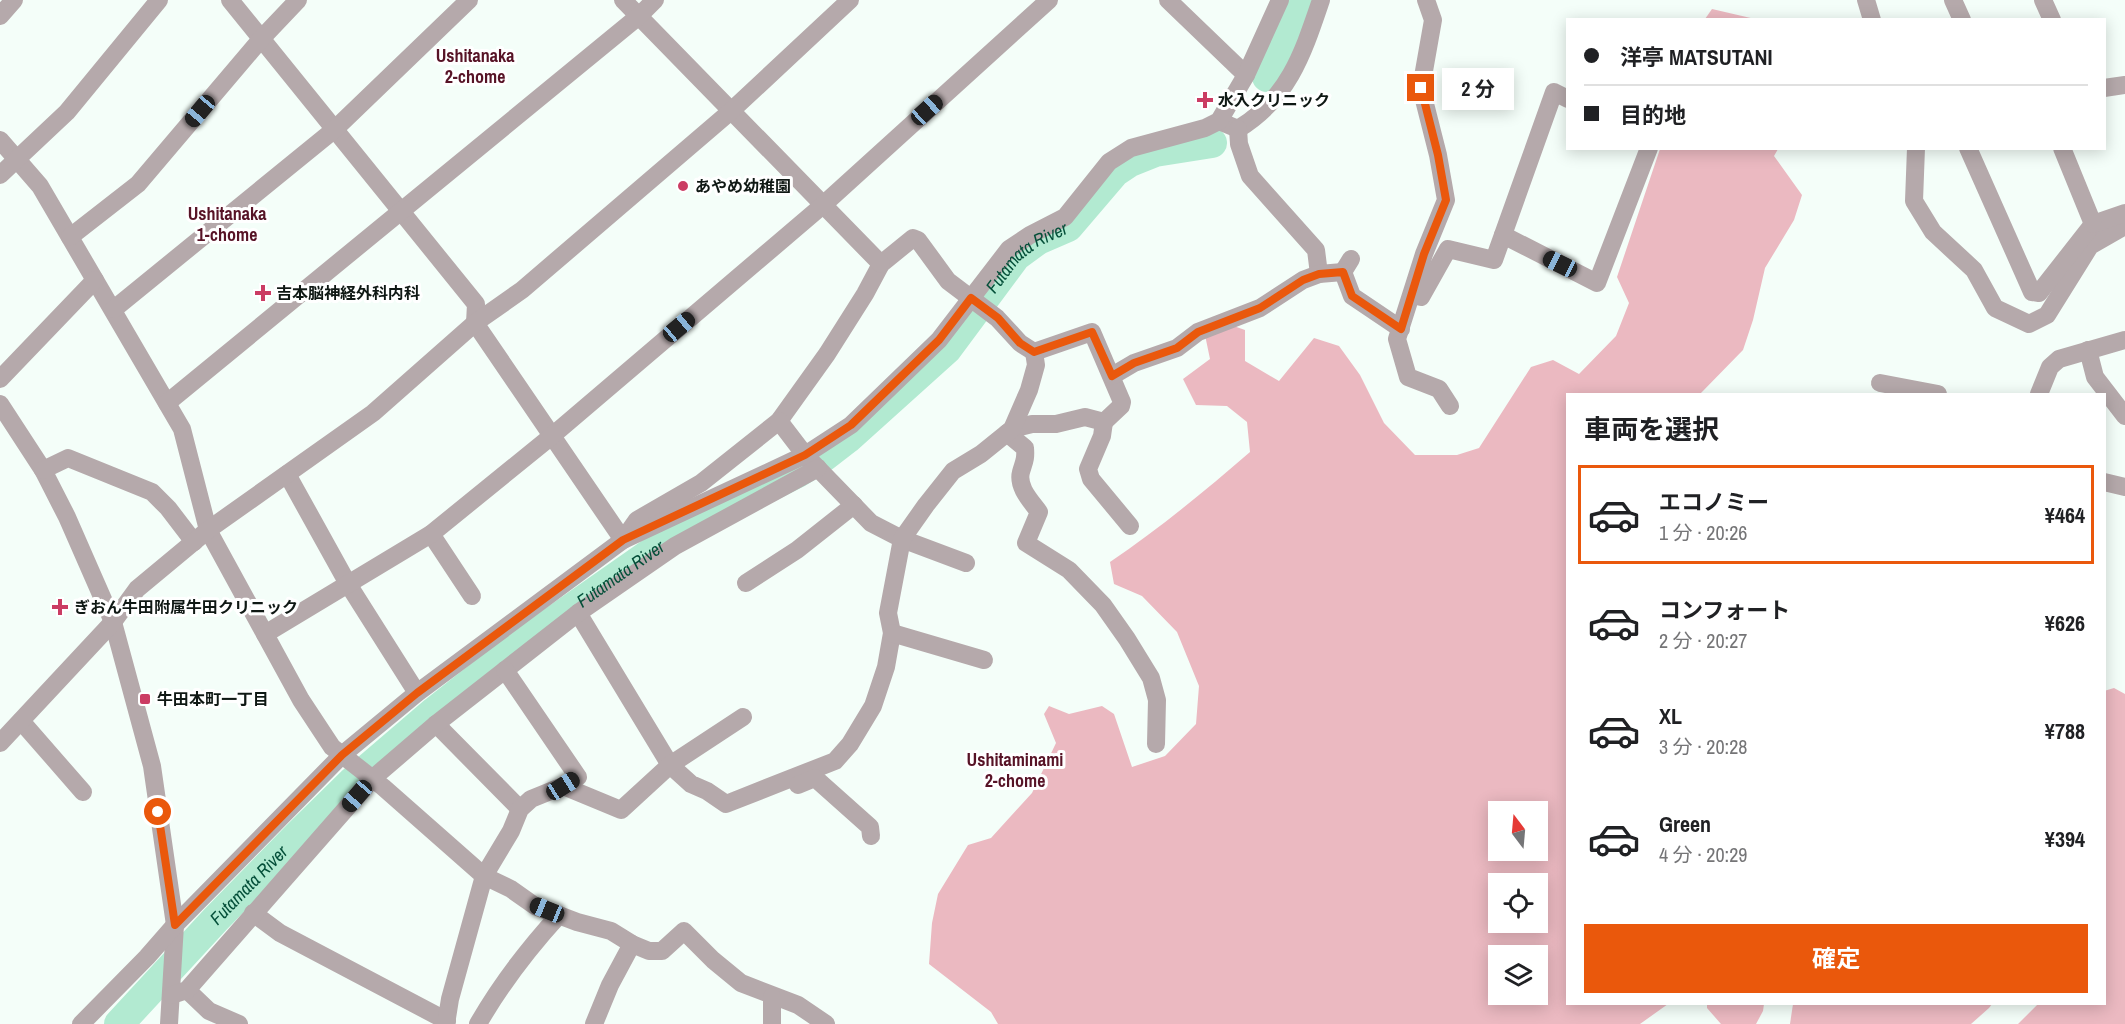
<!DOCTYPE html>
<html lang="ja">
<meta charset="utf-8">
<style>
body{margin:0;font-family:"Archivo Narrow","Noto Sans JP",sans-serif;background:#f6f6f6;color:#202124;height:100vh;display:flex;flex-direction:column;font-size:22px;white-space:nowrap}
*{box-sizing:border-box;margin:0}
p{font-size:20px;color:#757577}
.icon{flex:none;width:33px;height:33px;fill:none;stroke:currentColor;stroke-width:2;stroke-linecap:round;stroke-linejoin:round}
.map{position:relative;flex:1;overflow:hidden}
.panel{position:absolute;left:1566px;top:393px;width:540px;height:612px;display:flex;flex-direction:column;background:#fff;border-radius:0px;box-shadow:0 3px 15px #0003}
.panel>*{flex:none}
.hud{position:absolute;left:1566px;top:18px;width:540px;height:132px;border-radius:0px;box-shadow:0 3px 15px #0003;display:grid;align-content:center;height:132px;padding:0 18px;background:#fff}
.needle{width:39px;rotate:344deg}
.controls{position:absolute;left:1488px;top:801px;display:grid;gap:12px}
.controls a{display:grid;place-items:center;width:60px;height:60px;border-radius:0px;background:#fff;box-shadow:0 3px 15px #0003;font-size:30px}
.end{position:absolute;width:27px;height:27px;margin:-14px;border:8px solid #ea580c;background:#fff;box-shadow:0 0 0 3px #fff}
.from{border-radius:50%}
.bubble{position:absolute;height:42px;border-radius:0px;background:#fff;box-shadow:0 3px 15px #0003;font-size:20px;font-weight:700;line-height:42px;text-align:center}
.car{position:absolute;width:18px;height:36px;margin:-18px -9px;border-radius:8px;box-shadow:0 0 4px 2px #0007;background:linear-gradient(#222 24%,#8ab4d8 0 40%,#222 0 76%,#8ab4d8 0 86%,#222 0)}
.hud b{display:flex;align-items:center;gap:21px;height:57px;font-size:22px}
.hud b+b{border-top:2px solid #e0e0e0}
.hud i{width:15px;height:15px;background:#202124}
ul{padding:0;list-style:none}
li{display:flex;align-items:center;gap:18px;height:99px;margin:0 12px 9px;padding:0 6px;border:3px solid transparent;border-radius:0px}
li div{flex:1}
li b{display:block;font-size:22px}
li em{font-style:normal;font-weight:700}
li.active{border-color:#ea580c}
li>.icon{width:54px;height:54px;stroke-width:1.5}
h2{padding:0 18px;font-size:27px;line-height:72px}
.button{display:flex;gap:12px;margin-top:auto;padding:12px 18px}
.button a{flex:1;height:69px;border-radius:0px;background:#ea580c;color:#fff;font-size:24px;font-weight:700;line-height:69px;text-align:center}
.map>svg:first-child{display:block}
.green{fill:#ebb9c1;fill-rule:evenodd}
.lines{fill:none;stroke-linecap:round;stroke-linejoin:round}
.river{stroke:#b2ead1;stroke-width:30}
.minor{stroke:#b5a9ab;stroke-width:18}
.route{stroke:#ea580c;stroke-width:8}
.poi-dot{fill:#cb3c63;stroke:#fff;stroke-width:2}
.labels{text-anchor:middle;stroke-width:6;stroke-linejoin:round;paint-order:stroke}
.poi-label{font-size:16px;font-weight:bold;fill:#0f1814;stroke:#fff;text-anchor:start}
.neighbourhood-label{font-size:18px;font-weight:bold;fill:#571326;stroke:#fff}
.water-label{font-size:18px;font-style:italic;fill:#044f39;stroke:#fff}
</style>
<div class="map">
<svg width="2125" height="1024" viewBox="0 0 2125 1024">
<rect width="100%" height="100%" fill="#f4fef9"/>
<g class="green">
<polygon points="1712,9 1755,19 1705,19"/>
<path d="M 1660,149 L 1778,149 L 1774,156 L 1802,195 L 1794,220 L 1765,268 L 1753,320 L 1743,350 L 1700,394 L 1568,394 L 1568,1004 L 1668,1004 L 1640,1024 L 998,1024 L 991,1012 L 929,964 L 932,923 L 938,894 L 968,845 L 991,838 L 1032,793 L 1056,743 L 1044,714 L 1049,706 L 1069,714 L 1102,706 L 1114,714 L 1132,767 L 1165,756 L 1196,724 L 1199,686 L 1177,632 L 1142,596 L 1114,584 L 1110,562 C 1160,528 1205,491 1250,452 L 1247,422 L 1227,406 L 1196,405 L 1183,379 L 1210,359 L 1205,335 L 1228,324 L 1245,330 L 1245,361 L 1279,381 L 1314,338 L 1339,346 L 1360,375 L 1384,423 L 1415,455 L 1457,455 L 1479,448 L 1531,367 L 1553,360 L 1579,374 L 1616,336 L 1629,303 L 1617,277 ZM 1498,812 L 1538,812 L 1538,850 L 1498,850 ZM 1498,884 L 1538,884 L 1538,922 L 1498,922 ZM 1498,956 L 1538,956 L 1538,994 L 1498,994 Z"/>
<polygon points="2114,688 2125,694 2125,1024 2018,1024 2038,1004 2104,1004 2104,691"/>
<polygon points="1707,1004 1764,1004 1763,1011 1756,1024 1721,1024 1707,1008"/>
<polygon points="1793,1004 1992,1004 1989,1008 1971,1024 1790,1024"/>
</g>
<g class="lines">
<g class="river">
<polyline points="1267,77 1301,0"/>
<path id="s1" d="M 119,1024 L 215,920 L 299,834 L 352,782 L 435,711 L 515,648 L 682,531 L 799,472 L 825,456 L 847,439 L 947,349 L 1016,256 L 1038,240 L 1068,227 L 1115,172 L 1130,162 L 1155,152 L 1212,143"/>
</g>
<g class="minor">
<polyline points="230,0 476,304 475,323 623,540 637,520 701,483 779,421 827,354 865,294 881,264 913,238 918,240 948,281 997,318 1020,343 1034,352 1092,332 1122,402 1121,406 1104,422 1085,417 1056,424 1032,424 1012,429"/>
<polyline points="623,0 881,264"/>
<polyline points="1168,0 1246,75"/>
<polyline points="1426,0 1433,20 1421,88 1438,155 1446,200 1424,254 1397,339 1408,377 1439,389 1450,406"/>
<polyline points="1866,0 1872,20"/>
<polyline points="1953,0 1962,20"/>
<polyline points="2043,0 2052,20"/>
<polyline points="0,16 14,0"/>
<polyline points="2104,88 2125,85"/>
<path d="M 1219,121 L 1238,129 C 1289,98 1303,53 1321,0"/>
<polyline points="1238,129 1239,144 1250,176 1316,250 1319,274"/>
<polyline points="0,140 40,186 182,429 208,530 301,700 332,747 383,787 484,876 511,889 535,906 577,922 611,931 632,944 649,951 662,951 684,931 713,960 741,983 798,1005 826,1024"/>
<polyline points="1916,148 1914,201 1933,232 1974,270 1995,308 2029,324 2047,315 2090,246 2125,226"/>
<polyline points="1968,148 2032,292 2039,293 2093,224 2125,213"/>
<polyline points="2062,148 2093,224"/>
<polyline points="0,175 67,112 159,0"/>
<polyline points="1503,235 1597,283 1649,148"/>
<polyline points="70,237 138,184 261,39 298,0"/>
<polyline points="1351,259 1343,272 1352,296 1401,329"/>
<polyline points="1412,294 1421,297 1448,249 1494,260 1554,92 1568,99"/>
<polyline points="114,309 335,129 469,0"/>
<polyline points="2088,350 2095,377 2125,416"/>
<polyline points="1112,376 1134,363 1177,348 1198,332 1260,308 1303,280 1319,274 1343,272"/>
<polyline points="0,379 95,280"/>
<polyline points="1880,383 1938,394"/>
<polyline points="2039,394 2050,367 2059,359 2125,340"/>
<polyline points="167,403 639,16 655,0"/>
<polyline points="0,404 43,470 67,517 113,622 152,766 175,925 169,1024"/>
<polyline points="779,421 805,455 871,523 902,539 966,563"/>
<polyline points="1104,422 1102,436 1088,469 1091,479 1130,526"/>
<path d="M 1007,433 L 1025,448 C 1026,459 1024,462 1021,472 C 1017,487 1031,501 1039,512 L 1026,543 L 1069,570 L 1103,605 L 1127,639 L 1151,678 L 1157,700 L 1156,744"/>
<polyline points="43,470 68,458 152,492 168,508 194,542"/>
<polyline points="287,474 348,584 417,693"/>
<polyline points="2104,482 2125,487"/>
<polyline points="431,534 472,596"/>
<polyline points="746,583 797,550 854,505"/>
<polyline points="578,613 670,765 691,784 707,791 726,804 835,761 850,744 873,706 886,667 892,633 888,613 902,539 926,505 953,471 981,454 1012,429 1029,390 1036,365 1034,352"/>
<polyline points="892,633 984,660"/>
<polyline points="265,634 431,534 553,435 823,205 1049,0"/>
<polyline points="21,721 83,792"/>
<polyline points="436,724 520,809"/>
<polyline points="0,743 113,622 137,589 208,530 373,413 475,323 522,290 731,111 850,0"/>
<polyline points="798,785 815,778 870,827 871,836"/>
<polyline points="563,786 621,810 670,765 743,717"/>
<polyline points="253,913 280,933 447,1021"/>
<polyline points="187,990 209,1011 239,1024"/>
<polyline points="172,995 187,990 372,779 436,724 578,613 675,546 818,468"/>
<polyline points="772,997 772,1024"/>
<polyline points="81,1024 147,957 175,925 342,755 417,693 623,540 805,455 851,425 939,340 1009,249 1030,235 1065,217 1109,162 1131,148 1205,128 1219,121 1246,75 1280,0"/>
<polyline points="446,1024 450,999 484,876 511,831 520,809 531,799 563,786 578,777 505,670"/>
<path d="M 478,1024 C 501,984 528,949 559,915"/>
<polyline points="594,1024 610,985 632,944"/>
</g>
</g>
<g class="lines">
<polyline class="route" points="158,812 175,925 342,755 417,693 623,540 805,455 851,425 939,340 971,298 998,318 1020,343 1034,352 1092,332 1112,376 1134,363 1177,348 1198,332 1260,308 1303,280 1319,274 1343,272 1352,296 1401,329 1424,254 1446,200 1438,155 1421,88"/>
</g>
<g class="poi-dot">
<path d="M1202 91h6v6h6v6h-6v6h-6v-6h-6v-6h6z"/>
<circle cx="683" cy="186" r="6"/>
<path d="M260 284h6v6h6v6h-6v6h-6v-6h-6v-6h6z"/>
<path d="M57 598h6v6h6v6h-6v6h-6v-6h-6v-6h6z"/>
<rect x="139" y="693" width="12" height="12" rx="3"/>
</g>
<g class="labels">
<g class="poi-label">
<text x="1218" y="106">水入クリニック</text>
<text x="695" y="192">あやめ幼稚園</text>
<text x="276" y="299">吉本脳神経外科内科</text>
<text x="74" y="613">ぎおん牛田附属牛田クリニック</text>
<text x="157" y="705">牛田本町一丁目</text>
</g>
<g class="neighbourhood-label">
<text x="475" y="62">Ushitanaka<tspan x="475" dy="21">2-chome</tspan></text>
<text x="227" y="220">Ushitanaka<tspan x="227" dy="21">1-chome</tspan></text>
<text x="1015" y="766">Ushitaminami<tspan x="1015" dy="21">2-chome</tspan></text>
</g>
<g class="water-label">
<text dy="6" stroke="none"><textPath href="#s1" startOffset="1198">Futamata River</textPath></text>
<text dy="6" stroke="none"><textPath href="#s1" startOffset="676">Futamata River</textPath></text>
<text dy="6" stroke="none"><textPath href="#s1" startOffset="190">Futamata River</textPath></text>
</g>
</g>
</svg>
<div class="controls">
<a><svg class="needle" viewBox="-14 -14 28 28"><path d="M0-13l5 13h-10z" fill="#e53935"/><path d="M0 13l5-13h-10z" fill="#757577"/></svg></a>
<a><svg class="icon" aria-label="locate" viewBox="0 0 24 24"><circle cx="12" cy="12" r="6"/><path d="M12 2v4M12 18v4M2 12h4M18 12h4"/></svg></a>
<a><svg class="icon" aria-label="layers" viewBox="0 0 24 24"><path d="M12 4l9 5-9 5-9-5zM3 14l9 5 9-5"/></svg></a>
</div>
<i class="end from" style="left:158px;top:812px"></i>
<i class="end" style="left:1421px;top:88px"></i>
<div class="bubble" style="left:1442px;top:68px;width:72px">2 分</div>
<i class="car" style="left:927px;top:110px;rotate:48deg"></i>
<i class="car" style="left:200px;top:111px;rotate:220deg"></i>
<i class="car" style="left:1560px;top:264px;rotate:296deg"></i>
<i class="car" style="left:679px;top:327px;rotate:50deg"></i>
<i class="car" style="left:563px;top:786px;rotate:58deg"></i>
<i class="car" style="left:357px;top:796px;rotate:221deg"></i>
<i class="car" style="left:547px;top:910px;rotate:292deg"></i>
<div class="hud">
<b><i class="from"></i>洋亭 MATSUTANI</b>
<b><i></i>目的地</b>
</div>
<section class="panel">
<h2>車両を選択</h2>
<ul>
<li class="active"><svg class="icon" aria-label="car" viewBox="0 0 24 24"><path d="M5 17H2v-5l4-1 3-4h7l3 4 3 1v5h-3M9 17h6M6 11h13"/><circle cx="7" cy="17" r="2"/><circle cx="17" cy="17" r="2"/></svg><div><b>エコノミー</b><p>1 分 · 20:26</p></div><em>¥464</em></li>
<li><svg class="icon" aria-label="car" viewBox="0 0 24 24"><path d="M5 17H2v-5l4-1 3-4h7l3 4 3 1v5h-3M9 17h6M6 11h13"/><circle cx="7" cy="17" r="2"/><circle cx="17" cy="17" r="2"/></svg><div><b>コンフォート</b><p>2 分 · 20:27</p></div><em>¥626</em></li>
<li><svg class="icon" aria-label="car" viewBox="0 0 24 24"><path d="M5 17H2v-5l4-1 3-4h7l3 4 3 1v5h-3M9 17h6M6 11h13"/><circle cx="7" cy="17" r="2"/><circle cx="17" cy="17" r="2"/></svg><div><b>XL</b><p>3 分 · 20:28</p></div><em>¥788</em></li>
<li><svg class="icon" aria-label="car" viewBox="0 0 24 24"><path d="M5 17H2v-5l4-1 3-4h7l3 4 3 1v5h-3M9 17h6M6 11h13"/><circle cx="7" cy="17" r="2"/><circle cx="17" cy="17" r="2"/></svg><div><b>Green</b><p>4 分 · 20:29</p></div><em>¥394</em></li>
</ul>
<div class="button"><a>確定</a></div>
</section>
</div>
